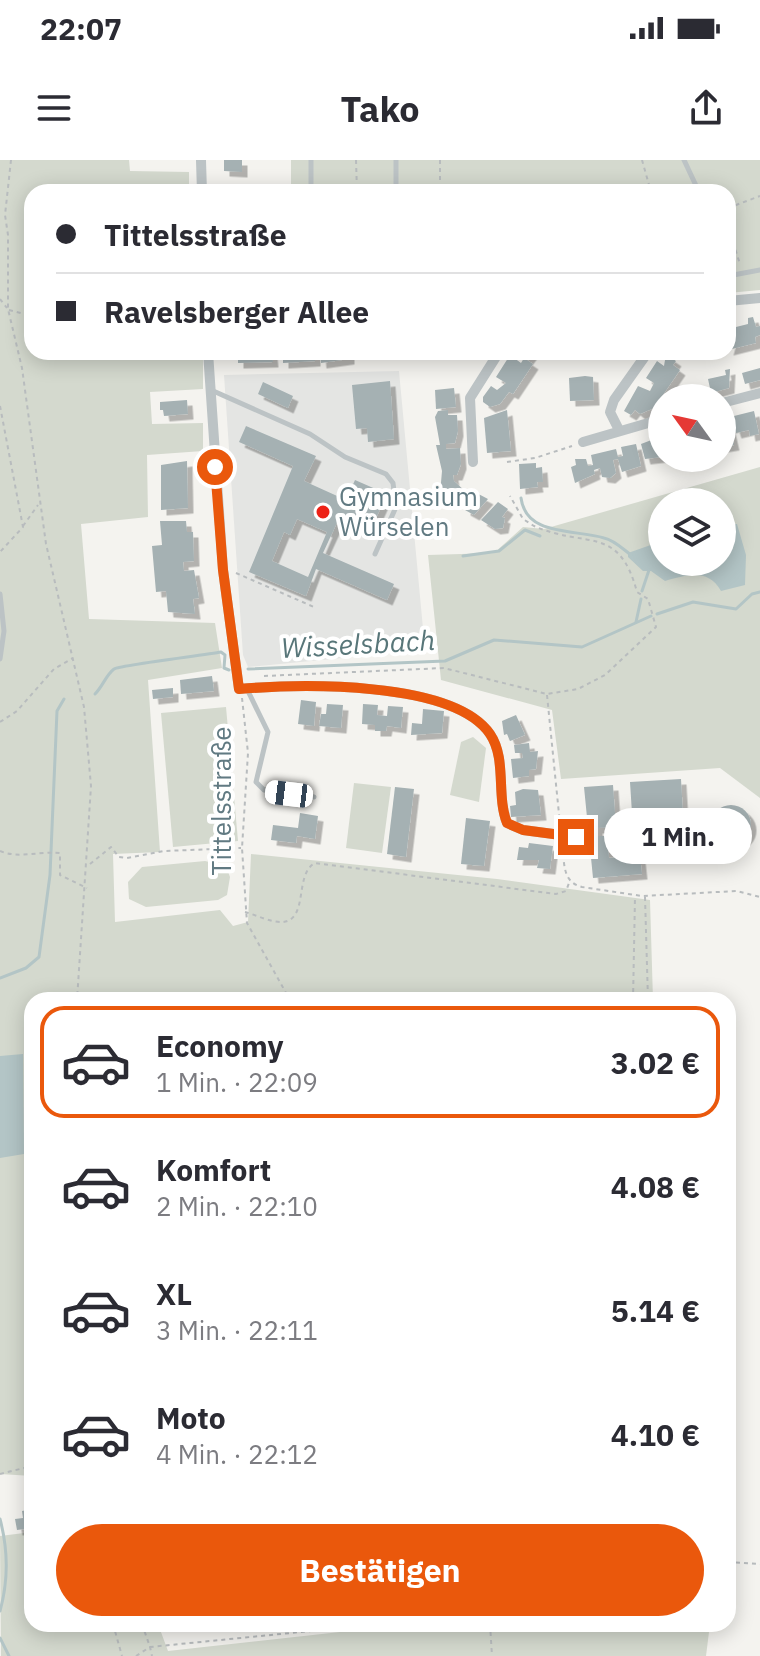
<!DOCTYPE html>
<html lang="de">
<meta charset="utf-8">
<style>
body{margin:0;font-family:"IBM Plex Sans",sans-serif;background:#f7f7f7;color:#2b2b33;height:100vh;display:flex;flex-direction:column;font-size:30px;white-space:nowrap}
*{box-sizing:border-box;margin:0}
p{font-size:26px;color:#7c7c81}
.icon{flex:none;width:44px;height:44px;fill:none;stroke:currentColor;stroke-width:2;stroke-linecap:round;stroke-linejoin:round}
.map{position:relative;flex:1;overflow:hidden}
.sheet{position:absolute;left:24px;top:832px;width:712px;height:640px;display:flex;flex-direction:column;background:#fff;border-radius:24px;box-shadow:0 4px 20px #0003}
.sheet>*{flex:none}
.hud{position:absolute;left:24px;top:24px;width:712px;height:176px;border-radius:24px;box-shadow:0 4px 20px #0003;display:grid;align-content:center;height:176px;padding:0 32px;background:#fff}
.needle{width:52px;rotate:303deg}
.buttons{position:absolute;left:648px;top:224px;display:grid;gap:16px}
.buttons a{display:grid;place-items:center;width:88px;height:88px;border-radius:50%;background:#fff;box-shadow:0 4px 20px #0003;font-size:40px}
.end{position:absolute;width:36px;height:36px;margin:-18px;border:10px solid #ea580c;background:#fff;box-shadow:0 0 0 4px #fff}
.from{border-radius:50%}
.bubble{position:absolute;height:56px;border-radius:28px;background:#fff;box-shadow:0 4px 20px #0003;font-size:26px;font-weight:700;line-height:56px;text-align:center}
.car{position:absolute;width:24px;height:48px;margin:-24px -12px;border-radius:10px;box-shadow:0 0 6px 2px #0007;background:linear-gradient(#fff 24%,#345 0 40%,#fff 0 76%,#345 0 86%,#fff 0)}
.hud b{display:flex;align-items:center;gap:28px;height:76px;font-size:30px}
.hud b+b{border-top:2px solid #e1e1e2}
.hud i{width:20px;height:20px;background:#2b2b33}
ul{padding:14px 0 0;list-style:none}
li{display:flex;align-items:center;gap:24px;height:112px;margin:0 16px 12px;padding:0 16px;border:4px solid transparent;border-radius:24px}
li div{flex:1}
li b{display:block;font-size:30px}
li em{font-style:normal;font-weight:700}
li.on{border-color:#ea580c}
li>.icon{width:72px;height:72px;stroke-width:1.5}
.action{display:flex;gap:16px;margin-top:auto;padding:16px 32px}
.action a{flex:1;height:92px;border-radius:48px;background:#ea580c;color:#fff;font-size:32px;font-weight:700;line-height:92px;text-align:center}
.status{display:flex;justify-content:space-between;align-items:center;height:56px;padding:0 40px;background:#fff;direction:ltr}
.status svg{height:22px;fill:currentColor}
header{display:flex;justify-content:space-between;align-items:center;height:104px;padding:0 32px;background:#fff;font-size:36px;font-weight:700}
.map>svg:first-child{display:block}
.built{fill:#e4e5e3}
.green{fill:#d4d9ce;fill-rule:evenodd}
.water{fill:#b3c5c6}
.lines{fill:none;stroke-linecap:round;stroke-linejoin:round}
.stream{stroke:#b3c5c6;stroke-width:3}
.building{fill:#a5b1b3;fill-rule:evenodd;filter:url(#shadow)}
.path{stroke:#b8bcbe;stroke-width:2;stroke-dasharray:4 4;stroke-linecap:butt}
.service{stroke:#bcc3c5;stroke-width:5}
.minor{stroke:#bcc3c5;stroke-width:10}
.route{stroke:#ea580c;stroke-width:10}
.poi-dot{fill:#ed2116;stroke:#fff;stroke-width:3}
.labels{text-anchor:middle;stroke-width:8;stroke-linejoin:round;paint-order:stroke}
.poi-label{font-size:26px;fill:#617a82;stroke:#fff;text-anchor:start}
.street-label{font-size:26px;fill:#617a82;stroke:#fff}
.water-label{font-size:28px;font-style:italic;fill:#587679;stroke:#fff}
</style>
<div class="status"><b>22:07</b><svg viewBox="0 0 49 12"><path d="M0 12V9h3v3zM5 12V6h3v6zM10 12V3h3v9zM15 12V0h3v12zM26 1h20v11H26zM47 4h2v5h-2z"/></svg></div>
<header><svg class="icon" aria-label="menu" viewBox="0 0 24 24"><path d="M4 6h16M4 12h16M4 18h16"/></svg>Tako<svg class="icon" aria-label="share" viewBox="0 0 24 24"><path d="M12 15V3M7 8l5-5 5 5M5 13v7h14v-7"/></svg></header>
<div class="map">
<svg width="760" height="1496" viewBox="0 0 760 1496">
<defs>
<filter id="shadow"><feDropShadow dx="5.5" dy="5.5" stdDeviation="0" flood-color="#0004"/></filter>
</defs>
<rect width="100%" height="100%" fill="#f4f3ef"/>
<polygon class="built" points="399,211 425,490 248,507 243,495 224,215"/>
<g class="green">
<polygon points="0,0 129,0 130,11 189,12 189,32 32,32 32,192 203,192 203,229 150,232 152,264 203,263 203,291 147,295 148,357 81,364 89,459 215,463 222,508 148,520 160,692 113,694 115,762 220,750 233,766 248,762 251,694 497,719 650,740 653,840 32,840 32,1316 0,1314"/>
<polygon points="291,0 760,0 760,130 728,133 728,32 291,32"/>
<path d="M 760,307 L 760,638 L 720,608 L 561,619 L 552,550 L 441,520 L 428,395 L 494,393 L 523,367 L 544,369 ZM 662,342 L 722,342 L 722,402 L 662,402 Z"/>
<polygon points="226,547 238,681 173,687 161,553"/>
<polygon points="473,577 486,588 479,642 450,635 461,582"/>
<polygon points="354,623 391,627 382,693 346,688"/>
<polygon points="205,701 226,706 230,717 227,735 218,740 146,747 129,739 128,722 142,707"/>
<polygon points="32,1372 32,1464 158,1464 168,1491 385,1467 710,1464 706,1496 1,1496 0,1376"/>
</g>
<g class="water">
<path d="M 722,364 L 737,364 L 746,395 L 745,425 L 721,431 C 708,408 687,415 665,421 L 651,411 L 643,411 L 628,397 L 628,393 L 662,381 L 662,402 L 722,402 Z"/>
<polygon points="23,894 24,994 0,998 0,896"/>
</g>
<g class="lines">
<g class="stream">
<path d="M 521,338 C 526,377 576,369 604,378 C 614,380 623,389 631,395"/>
<polyline points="463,396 499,391 525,370 540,376"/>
<polyline points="642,431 649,410"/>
<polyline points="657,454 693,442 736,449 752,434 760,432"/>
<polyline points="636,462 641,439"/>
<polyline points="248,509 445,501 494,480 582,487 651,456"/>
<path d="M 95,534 C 103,526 106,515 114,509 C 119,505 206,495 221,492 L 225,495 L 224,508 L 229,510"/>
<polyline points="0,818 26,808 39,797 50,715 57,551 64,539"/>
<path d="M 0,1359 C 8,1389 8,1422 0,1451"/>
<polyline points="0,1478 9,1496"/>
</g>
</g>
<g class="building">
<polygon points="224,0 242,0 242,12 224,11"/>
<polygon points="753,157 756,167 760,166 760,175 755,177 756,183 728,190 731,179 728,169 748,164 748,158"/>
<polygon points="238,192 272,192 273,202 238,203"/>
<polygon points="283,192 315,192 315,201 283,203"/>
<polygon points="320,192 349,192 349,199 321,203"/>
<polygon points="514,192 533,192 527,200 533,204 513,234 509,232 500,244 490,247 483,242 483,237 491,226 497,230 506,223 496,217 510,195 521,203 524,198"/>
<polygon points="666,194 676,201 673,205 680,210 654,248 640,254 635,250 631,255 624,251 638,226 650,231 654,223 646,218 657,201 664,206"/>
<polygon points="760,208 760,220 745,224 742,213"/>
<polygon points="730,209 729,228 711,233 708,219 726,215 725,210"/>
<polygon points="585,216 593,217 594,240 570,241 569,218"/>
<polygon points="390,221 394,279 368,282 367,268 356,269 352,225"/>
<polygon points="263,222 293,236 288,248 258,234"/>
<polygon points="454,228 456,247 436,249 435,230"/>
<polygon points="187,240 188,254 164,256 163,250 160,250 160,242"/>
<polygon points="448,250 448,255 457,255 458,271 455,283 446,284 446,289 460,288 461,304 457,315 453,315 454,321 467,333 469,329 488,339 474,355 465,350 466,344 440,334 442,311 436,285 440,285 435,257 438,251"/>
<polygon points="507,250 511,291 487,293 484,258"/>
<polygon points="754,251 759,274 750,276 749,270 736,273 734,267 730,268 734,285 722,287 722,259"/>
<path d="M 246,266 L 316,296 L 304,321 L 346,340 L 355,320 L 387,334 L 371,369 L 340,356 L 323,393 L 394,424 L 387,440 L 316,409 L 306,436 L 249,412 L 293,306 L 239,282 ZM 297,359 L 327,372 L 308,417 L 272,401 L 284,372 L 290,375 Z"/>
<polygon points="662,276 662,297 645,299 641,284"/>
<polygon points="636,284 641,306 622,312 618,299 613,300 616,313 610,318 602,317 600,308 594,310 595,314 575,323 571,307 576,305 575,299 586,299 588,306 593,305 591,295 616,289 618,297 623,296 621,287"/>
<polygon points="187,301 188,348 161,350 161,305"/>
<polygon points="536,303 536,308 542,307 543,322 537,322 538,327 520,329 519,304"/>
<polygon points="498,342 508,349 502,357 505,358 503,368 495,369 481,360"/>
<polygon points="160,361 186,361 187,372 193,372 194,401 183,402 184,411 194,410 199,438 193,439 195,454 168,452 166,431 156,432 152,386 162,385"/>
<polygon points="212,516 214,531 181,534 180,520"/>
<polygon points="173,528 173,537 153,539 152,530"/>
<polygon points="301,540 316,542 314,566 298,564"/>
<polygon points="327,544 343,545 341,568 319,566 321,554 326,554"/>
<polygon points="363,544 378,545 377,555 387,556 388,546 403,547 401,568 387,566 386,571 375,571 375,565 362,564"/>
<polygon points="423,549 444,551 442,573 411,575 412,563 422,564"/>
<polygon points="516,555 525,575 510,581 507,574 504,575 502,561"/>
<polygon points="529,583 530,592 538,591 536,609 529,610 529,616 513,618 511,599 523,598 522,593 515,593 514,585"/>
<polygon points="681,619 685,690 635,694 629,669 633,669 630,622"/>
<polygon points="613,625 616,667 597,668 598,676 607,676 609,698 640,696 642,714 593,718 584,627"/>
<polygon points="395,627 414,629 406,697 387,694"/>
<polygon points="523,629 538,630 541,655 511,657 510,646 516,645 515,632"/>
<circle cx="731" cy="665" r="20"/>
<polygon points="300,653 318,656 315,679 297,676 296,683 271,680 273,665 298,668"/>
<polygon points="466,658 490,661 484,706 461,704"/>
<polygon points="529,683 553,686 550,709 537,708 539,700 517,700 519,687 528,688"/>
<polygon points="32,1349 32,1368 17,1370 15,1359 23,1358 22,1351"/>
</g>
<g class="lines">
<g class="path">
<polyline points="11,0 5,55 8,75 8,149 22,208 46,384 84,547 91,626 77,840"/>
<polyline points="356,0 357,32"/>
<polyline points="440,0 440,32"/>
<polyline points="642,0 651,32"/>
<polyline points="728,48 760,36"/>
<polyline points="728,67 740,104"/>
<polyline points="0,139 7,148"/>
<polyline points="9,150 32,156"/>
<polyline points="0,246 23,367 0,392"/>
<polyline points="507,302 535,298 572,286"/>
<polyline points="23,366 38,345"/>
<polyline points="236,413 314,447"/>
<path d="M 264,516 L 444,508 L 547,534 L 578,529 L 605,515 L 656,467 L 648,439 L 637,432 C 619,364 586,389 534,366 L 523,359 L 510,336"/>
<polyline points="547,535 560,664"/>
<polyline points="242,538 248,593 242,688 247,763 290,840"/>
<polyline points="0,562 17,551 54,509 73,498"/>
<path d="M 562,686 C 565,704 562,722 582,727 L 642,736 L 737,731 L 760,737"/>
<path d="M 0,691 C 19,699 39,691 60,693 L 60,715 L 87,728"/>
<polyline points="90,704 111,687 119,697 127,698 164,691 241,688"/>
<polyline points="645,737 648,840"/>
<path d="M 245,752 C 256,755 272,763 283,762 C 309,759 294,714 315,703 L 556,734 L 566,731 L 569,723"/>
<polyline points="633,840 635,737"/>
<polyline points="0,1314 28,1307 32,1303"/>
<polyline points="728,1402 760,1404"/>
<polyline points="113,1464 122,1496"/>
<polyline points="142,1464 150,1487 381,1464 572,1468 598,1464"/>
<polyline points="490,1464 492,1496"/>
<polyline points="597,1467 619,1464"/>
<polyline points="136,1496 150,1487 152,1496"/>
</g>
<g class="service">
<polyline points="396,0 396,32"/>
<polyline points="684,0 699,32"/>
<polyline points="311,32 311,0"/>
<polyline points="728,116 760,110"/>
<polyline points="211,230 310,274 345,297 386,314 393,323 396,347 375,394"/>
<polyline points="0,434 4,471 0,499"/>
<polyline points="247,529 268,572 256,622 264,630 314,637"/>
</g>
<g class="minor">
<polyline points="201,0 202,32"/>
<polyline points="728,141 760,138"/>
<path d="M 208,192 L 223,410 L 239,529 C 299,524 453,520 490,574 C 507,599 496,635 507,663 L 523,670 L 576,677"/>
<polyline points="722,243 760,233"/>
<polyline points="619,270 610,252 614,240 648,192"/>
<polyline points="583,282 662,259"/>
<polyline points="473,302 470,238 499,192"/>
</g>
</g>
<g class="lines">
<path class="route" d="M 215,307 L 223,410 L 239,529 C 299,524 453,520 490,574 C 507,599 496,635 507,663 L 523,670 L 576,677"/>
</g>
<circle class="poi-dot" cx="323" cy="352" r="8"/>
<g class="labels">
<g class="poi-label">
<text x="339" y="346">Gymnasium<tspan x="339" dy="30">Würselen</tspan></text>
</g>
<g class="street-label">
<text transform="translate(222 641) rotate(-90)" y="9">Tittelsstraße</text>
</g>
<g class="water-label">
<text transform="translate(358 484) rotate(-3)" y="10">Wisselsbach</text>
</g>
</g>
</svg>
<div class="buttons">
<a><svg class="needle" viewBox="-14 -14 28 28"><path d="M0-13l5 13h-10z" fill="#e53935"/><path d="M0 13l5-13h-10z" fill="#7c7c81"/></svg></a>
<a><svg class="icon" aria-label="layers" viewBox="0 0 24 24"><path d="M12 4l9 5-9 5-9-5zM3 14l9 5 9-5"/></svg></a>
</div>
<i class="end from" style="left:215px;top:307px"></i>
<i class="end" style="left:576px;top:677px"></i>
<div class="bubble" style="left:604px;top:648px;width:148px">1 Min.</div>
<i class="car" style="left:289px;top:634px;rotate:277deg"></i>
<div class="hud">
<b><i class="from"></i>Tittelsstraße</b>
<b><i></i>Ravelsberger Allee</b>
</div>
<section class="sheet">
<ul>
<li class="on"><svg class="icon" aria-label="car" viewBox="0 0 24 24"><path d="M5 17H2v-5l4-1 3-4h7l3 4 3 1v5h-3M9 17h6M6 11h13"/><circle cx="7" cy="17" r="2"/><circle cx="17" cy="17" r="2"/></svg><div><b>Economy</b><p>1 Min. · 22:09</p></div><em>3.02 €</em></li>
<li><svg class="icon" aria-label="car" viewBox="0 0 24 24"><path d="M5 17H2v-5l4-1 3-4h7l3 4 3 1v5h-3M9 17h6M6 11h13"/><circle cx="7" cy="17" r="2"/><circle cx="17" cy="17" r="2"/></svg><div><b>Komfort</b><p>2 Min. · 22:10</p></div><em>4.08 €</em></li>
<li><svg class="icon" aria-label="car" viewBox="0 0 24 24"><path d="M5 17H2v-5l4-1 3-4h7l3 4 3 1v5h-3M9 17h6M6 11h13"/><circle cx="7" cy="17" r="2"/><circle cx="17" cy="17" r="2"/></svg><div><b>XL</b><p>3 Min. · 22:11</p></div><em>5.14 €</em></li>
<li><svg class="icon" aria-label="car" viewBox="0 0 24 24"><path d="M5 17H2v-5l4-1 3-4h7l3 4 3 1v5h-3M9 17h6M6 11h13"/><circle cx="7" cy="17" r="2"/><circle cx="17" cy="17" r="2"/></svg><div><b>Moto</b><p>4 Min. · 22:12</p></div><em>4.10 €</em></li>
</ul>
<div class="action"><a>Bestätigen</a></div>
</section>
</div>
